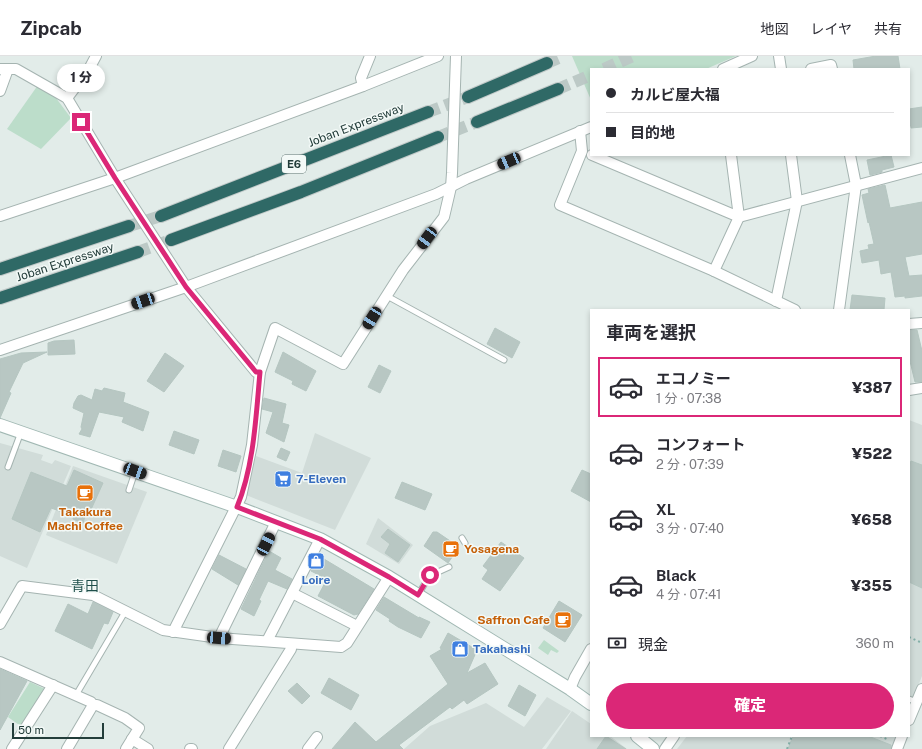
<!DOCTYPE html>
<html lang="ja">
<meta charset="utf-8">
<style>
body{margin:0;font-family:"Public Sans","Noto Sans JP",sans-serif;background:#f2f2f3;color:#2b2b33;height:100vh;display:flex;flex-direction:column;font-size:15px;white-space:nowrap}
*{box-sizing:border-box;margin:0}
p{font-size:13px;color:#7c7c81}
.icon{flex:none;width:22px;height:22px;fill:none;stroke:currentColor;stroke-width:2;stroke-linecap:round;stroke-linejoin:round}
.map{position:relative;flex:1;overflow:hidden}
.side{position:absolute;left:590px;top:253px;width:320px;height:428px;display:flex;flex-direction:column;background:#fff;border-radius:0px;box-shadow:0 2px 6px #0003}
.side>*{flex:none}
.guide{position:absolute;left:590px;top:12px;width:320px;height:88px;border-radius:0px;box-shadow:0 2px 6px #0003;display:grid;align-content:center;height:88px;padding:0 16px;background:#fff}
.scale{position:absolute;left:12px;bottom:10px;width:92px;box-sizing:border-box;padding-left:4px;border:2px solid #233d3a;border-top:0;font-size:11px;line-height:14px;white-space:nowrap;color:#233d3a;-webkit-text-stroke:3px #f3f9f7;paint-order:stroke}
.end{position:absolute;width:18px;height:18px;margin:-9px;border:5px solid #db2777;background:#fff;box-shadow:0 0 0 2px #fff}
.from{border-radius:50%}
.bubble{position:absolute;height:28px;border-radius:14px;background:#fff;box-shadow:0 2px 6px #0003;font-size:13px;font-weight:800;line-height:28px;text-align:center}
.car{position:absolute;width:12px;height:24px;margin:-12px -6px;border-radius:5px;box-shadow:0 0 3px 1px #0007;background:linear-gradient(#222 24%,#8ab4d8 0 40%,#222 0 76%,#8ab4d8 0 86%,#222 0)}
.guide b{display:flex;align-items:center;gap:14px;height:38px;font-size:15px}
.guide b+b{border-top:1px solid #e1e1e2}
.guide i{width:10px;height:10px;background:#2b2b33}
ul{padding:0;list-style:none}
li{display:flex;align-items:center;gap:12px;height:60px;margin:0 8px 6px;padding:0 8px;border:2px solid transparent;border-radius:0px}
li div{flex:1}
li b{display:block;font-size:15px}
li em{font-style:normal;font-weight:800}
li.active{border-color:#db2777}
li>.icon{width:36px;height:36px;stroke-width:1.5}
h2{padding:0 16px;font-size:18px;line-height:48px}
.pay{display:flex;align-items:center;gap:10px;height:44px;padding:0 16px;font-size:15px}
.pay p{margin-inline-start:auto}
.cta{display:flex;gap:8px;margin-top:auto;padding:8px 16px}
.cta a{flex:1;height:46px;border-radius:24px;background:#db2777;color:#fff;font-size:16px;font-weight:800;line-height:46px;text-align:center}
header{display:flex;align-items:center;gap:24px;box-sizing:border-box;height:56px;padding:0 20px;background:#fff;border-bottom:1px solid #e1e1e2}
header strong{font-size:19px}
nav{display:flex;gap:22px;margin-inline-start:auto;font-size:14px}
.map>svg:first-child{display:block}
.built{fill:#d1dcd9}
.green{fill:#bcddca}
.building{fill:#b8c7c3;stroke:#b5c6c1}
.lines{fill:none;stroke-linecap:round;stroke-linejoin:round}
.highway-tunnel{stroke:#bcc9c6;stroke-width:12;stroke-dasharray:12 6;stroke-linecap:butt}
.lane-casing{stroke:#a5b4b1;stroke-width:7}
.street-casing{stroke:#a5b4b1;stroke-width:12}
.secondary-casing{stroke:#a1b8b3;stroke-width:14}
.highway-casing{stroke:#c1c9c8;stroke-width:14}
.path{stroke:#83afa8;stroke-width:2;stroke-dasharray:2 3;stroke-linecap:butt}
.lane{stroke:#fff;stroke-width:5}
.street{stroke:#fff;stroke-width:10}
.secondary{stroke:#fff;stroke-width:12}
.highway{stroke:#2f6966;stroke-width:12}
.route{stroke:#db2777;stroke-width:5}
.labels{text-anchor:middle;stroke-width:3;stroke-linejoin:round;paint-order:stroke}
.shield{fill:#f3f9f7;stroke:#617573;stroke-width:1}
.shield-label{font-size:11px;font-weight:bold;fill:#233d3a}
.street-label{font-size:12px;fill:#233d3a;stroke:#f3f9f7}
.shop-label{font-size:12px;font-weight:bold;fill:#366cbe;stroke:#f3f9f7;text-anchor:start}
.food-label{font-size:12px;font-weight:bold;fill:#c56008;stroke:#f3f9f7}
.quarter-label{font-size:14px;fill:#1f4f4b;stroke:#f3f9f7}
</style>
<header>
<strong>Zipcab</strong>
<nav><a>地図</a><a>レイヤ</a><a>共有</a></nav>
</header>
<div class="map">
<svg width="922" height="693" viewBox="0 0 922 693">
<rect width="100%" height="100%" fill="#e2ece9"/>
<g class="built">
<polygon points="909,364 922,369 922,620 909,652"/>
<polygon points="315,377 371,402 335,474 246,439 256,400 302,417"/>
<polygon points="0,387 43,399 41,404 52,408 55,404 71,410 27,512 0,500"/>
<polygon points="73,410 147,436 117,508 46,479"/>
<polygon points="378,462 413,489 399,508 366,488"/>
<polygon points="547,641 571,655 542,693 404,693 430,670 486,647 524,671"/>
<polygon points="572,655 591,668 591,680 610,680 627,693 546,693"/>
<polygon points="687,680 897,680 892,693 677,693"/>
</g>
<g class="green">
<polygon points="572,0 736,0 706,13 591,13 591,44"/>
<polygon points="38,29 56,42 71,62 41,93 7,73"/>
<polygon points="544,584 559,595 557,597 551,594 548,599 538,592"/>
<polygon points="30,626 45,633 22,671 8,661"/>
</g>
<g class="building">
<polygon points="876,0 898,0 900,13 854,13 853,4"/>
<polygon points="922,51 922,71 911,72 911,70 909,70 909,53"/>
<polygon points="891,99 894,111 882,114 882,116 870,119 867,104"/>
<polygon points="885,129 890,152 922,146 922,198 905,201 909,220 922,219 922,240 905,242 905,240 895,241 891,216 881,218 879,204 862,207 860,195 869,193 868,189 874,188 869,166 868,167 862,139 869,137 868,133"/>
<polygon points="852,239 885,242 884,254 850,254"/>
<polygon points="495,272 520,286 512,302 487,288"/>
<polygon points="909,274 917,274 922,295 922,326 915,326 909,301"/>
<polygon points="74,284 75,298 48,299 48,287 54,285"/>
<polygon points="47,296 23,307 9,336 11,337 0,362 0,303 21,297"/>
<polygon points="283,296 316,315 306,335 292,328 293,325 275,316"/>
<polygon points="165,297 184,310 164,336 147,325"/>
<polygon points="379,309 391,315 380,337 368,331"/>
<polygon points="104,332 125,337 123,346 149,356 143,375 122,366 124,361 99,356 90,381 79,378 82,373 81,371 84,357 73,352 74,347 78,340 81,339 92,344 95,333 102,335"/>
<polygon points="264,342 286,348 282,367 289,369 284,386 266,377 273,356 262,353"/>
<polygon points="174,375 199,384 194,398 169,389"/>
<polygon points="281,392 290,396 286,405 277,401"/>
<polygon points="223,394 241,400 236,416 218,410"/>
<polygon points="911,405 922,409 922,532 909,526 909,410"/>
<polygon points="74,414 103,427 89,458 86,457 83,467 73,463 74,460 51,452 40,476 12,463 31,416 67,430"/>
<polygon points="582,414 591,418 591,446 571,435"/>
<polygon points="402,426 432,438 425,454 395,442"/>
<polygon points="388,473 410,489 398,506 385,497 390,488 381,481"/>
<polygon points="433,476 437,476 459,491 448,507 424,490"/>
<polygon points="501,486 524,502 500,535 482,523 488,514 483,510"/>
<polygon points="269,495 281,502 275,514 292,523 287,533 268,525 259,544 261,545 254,560 241,553"/>
<polygon points="219,499 246,513 238,529 212,513"/>
<polygon points="318,501 324,503 374,533 358,558 354,559 318,540 327,523 311,515"/>
<polygon points="384,541 419,562 419,561 430,566 421,582 398,571 389,565 390,563 376,554"/>
<polygon points="559,545 582,559 565,586 543,572"/>
<polygon points="93,546 113,556 108,568 104,567 92,593 55,575 68,548 88,558"/>
<polygon points="448,577 477,594 467,617 485,607 498,628 467,648 464,644 452,653 450,651 399,689 403,693 332,693 355,666 376,686 448,628 430,600 442,593 440,592"/>
<polygon points="0,613 27,625 0,674"/>
<polygon points="329,622 359,639 351,654 321,637"/>
<polygon points="297,627 310,640 302,648 288,635"/>
<polygon points="519,629 536,639 525,660 508,650"/>
<polygon points="606,680 626,693 597,693"/>
<polygon points="793,680 868,680 891,689 891,693 788,693"/>
</g>
<g class="lines">
<g class="highway-tunnel">
<polyline points="547,7 563,0"/>
<polyline points="604,13 633,0"/>
<polyline points="558,33 591,19"/>
<polyline points="428,56 468,41"/>
<polyline points="438,81 477,66"/>
<polyline points="129,170 161,160"/>
<polyline points="138,196 171,184"/>
</g>
<g class="lane-casing">
<g id="lane">
<polyline points="387,240 504,304"/>
<polyline points="8,411 21,376"/>
<polyline points="129,434 135,416"/>
<polyline points="462,482 465,487"/>
<polyline points="438,516 449,511"/>
<polyline points="418,539 430,519"/>
<polyline points="76,639 125,556"/>
<polyline points="909,643 917,646"/>
</g>
</g>
<g class="street-casing">
<g id="street">
<polyline points="779,0 781,13"/>
<polyline points="0,13 16,13 67,42 115,122 186,231 256,316 260,316"/>
<polyline points="723,13 752,0"/>
<polyline points="811,13 831,9 832,13"/>
<polyline points="363,30 361,22 370,0"/>
<polyline points="0,35 8,13"/>
<polyline points="67,42 89,13 96,0"/>
<polyline points="580,75 582,95 560,149 714,215 795,254"/>
<polyline points="592,99 739,161 922,112"/>
<polyline points="0,160 115,122 363,30 438,0"/>
<polyline points="714,215 739,161 731,99"/>
<polyline points="776,245 797,145 791,99"/>
<polyline points="839,254 856,129 850,99"/>
<polyline points="909,268 922,267"/>
<polyline points="0,294 186,231 436,138 466,123 591,71"/>
<polyline points="909,334 922,332"/>
<polyline points="292,537 357,570"/>
<polyline points="0,568 22,530 93,539 163,574 219,582 341,591 347,587 389,521"/>
<polyline points="173,576 241,441 252,389 260,316 275,272 343,308 403,214 444,161 451,131 452,117 456,0"/>
<polyline points="219,582 276,466"/>
<polyline points="267,585 320,483"/>
<polyline points="0,606 91,646 93,649"/>
<polyline points="570,633 575,621 591,593"/>
<polyline points="93,649 97,649 125,662 139,672 126,693"/>
<polyline points="909,664 922,633"/>
<polyline points="132,683 148,693"/>
<polyline points="12,693 53,629"/>
<polyline points="67,693 93,649"/>
<polyline points="190,693 192,693"/>
<polyline points="229,693 291,593 291,588"/>
<polyline points="308,693 317,681"/>
<polyline points="665,693 674,680"/>
<polyline points="897,693 902,680"/>
</g>
</g>
<g class="secondary-casing">
<g id="secondary">
<polyline points="0,369 237,451 320,483 389,521 570,633 591,648"/>
<polyline points="637,680 653,693"/>
</g>
</g>
<g class="highway-casing">
<g id="highway">
<polyline points="468,41 547,7"/>
<polyline points="477,66 558,33"/>
<polyline points="161,160 428,56"/>
<polyline points="171,184 301,136 438,81"/>
<polyline points="0,213 129,170"/>
<polyline points="0,242 138,196"/>
</g>
</g>
<g class="path">
<polyline points="909,581 922,587"/>
<polyline points="880,680 889,684"/>
<polyline points="787,693 792,680"/>
</g>
<use href="#lane" class="lane"/>
<use href="#street" class="street"/>
<use href="#secondary" class="secondary"/>
<use href="#highway" class="highway"/>
</g>
<g class="lines">
<path class="route" d="M 81,66 L 115,122 L 186,231 L 256,316 L 260,316 C 256,360 254,410 237,451 L 320,483 L 389,521 L 418,539 L 430,519"/>
</g>
<defs>
<g id="supermarket-square" transform="scale(0.9)"><rect x="-9" y="-9" width="18" height="18" rx="4" fill="#3f7fe0" stroke="#f3f9f7"/><path d="M-6-5.5h2.5l.6 2H6L4.5 2H-2.5L-4.4-4H-6ZM-1.5 3.2a1.3 1.3 0 1 0 .1 0ZM3 3.2a1.3 1.3 0 1 0 .1 0Z" fill="#fff"/></g>
<g id="cafe-square" transform="scale(0.9)"><rect x="-9" y="-9" width="18" height="18" rx="4" fill="#e8710a" stroke="#f3f9f7"/><path d="M-5.5-4.5H6V0H3Q3 3.5 0 3.5H-2.5Q-5.5 3.5-5.5 0ZM3-3.2v2h1.7v-2ZM-6 4.5H4V6H-6Z" fill="#fff"/></g>
<g id="shop-square" transform="scale(0.9)"><rect x="-9" y="-9" width="18" height="18" rx="4" fill="#3f7fe0" stroke="#f3f9f7"/><path d="M-5-2.5h2.3a2.7 3.5 0 0 1 5.4 0H5L5.5 6h-11ZM-1.5-2.5h3a1.5 2.3 0 0 0-3 0Z" fill="#fff"/></g>
</defs>
<g fill-rule="evenodd">
<use href="#supermarket-square" x="283" y="423"/>
<use href="#cafe-square" x="85" y="437"/>
<use href="#cafe-square" x="451" y="493"/>
<use href="#shop-square" x="316" y="505"/>
<use href="#cafe-square" x="563" y="564"/>
<use href="#shop-square" x="460" y="593"/>
</g>
<g class="labels">
<rect class="shield" x="282" y="99" width="24" height="18" rx="3"/>
<g class="shield-label">
<text x="294" y="112">E6</text>
</g>
<g class="street-label">
<text transform="translate(356 69) rotate(-21)" y="4">Joban Expressway</text>
<text transform="translate(65 206) rotate(-18)" y="4">Joban Expressway</text>
</g>
<g class="shop-label">
<text x="296" y="427">7-Eleven</text>
<text x="316" y="528" text-anchor="middle">Loire</text>
<text x="473" y="597">Takahashi</text>
</g>
<g class="food-label">
<text x="85" y="460">Takakura<tspan x="85" dy="14">Machi Coffee</tspan></text>
<text x="464" y="497" text-anchor="start">Yosagena</text>
<text x="550" y="568" text-anchor="end">Saffron Cafe</text>
</g>
<g class="quarter-label">
<text x="85" y="535">青田</text>
</g>
</g>
</svg>
<div class="scale">50 m</div>
<i class="end from" style="left:430px;top:519px"></i>
<i class="end" style="left:81px;top:66px"></i>
<div class="bubble" style="left:57px;top:8px;width:48px">1 分</div>
<i class="car" style="left:509px;top:105px;rotate:247deg"></i>
<i class="car" style="left:427px;top:182px;rotate:217deg"></i>
<i class="car" style="left:143px;top:245px;rotate:251deg"></i>
<i class="car" style="left:372px;top:262px;rotate:212deg"></i>
<i class="car" style="left:135px;top:415px;rotate:110deg"></i>
<i class="car" style="left:266px;top:488px;rotate:27deg"></i>
<i class="car" style="left:219px;top:582px;rotate:94deg"></i>
<div class="guide">
<b><i class="from"></i>カルビ屋大福</b>
<b><i></i>目的地</b>
</div>
<section class="side">
<h2>車両を選択</h2>
<ul>
<li class="active"><svg class="icon" aria-label="car" viewBox="0 0 24 24"><path d="M5 17H2v-5l4-1 3-4h7l3 4 3 1v5h-3M9 17h6M6 11h13"/><circle cx="7" cy="17" r="2"/><circle cx="17" cy="17" r="2"/></svg><div><b>エコノミー</b><p>1 分 · 07:38</p></div><em>¥387</em></li>
<li><svg class="icon" aria-label="car" viewBox="0 0 24 24"><path d="M5 17H2v-5l4-1 3-4h7l3 4 3 1v5h-3M9 17h6M6 11h13"/><circle cx="7" cy="17" r="2"/><circle cx="17" cy="17" r="2"/></svg><div><b>コンフォート</b><p>2 分 · 07:39</p></div><em>¥522</em></li>
<li><svg class="icon" aria-label="car" viewBox="0 0 24 24"><path d="M5 17H2v-5l4-1 3-4h7l3 4 3 1v5h-3M9 17h6M6 11h13"/><circle cx="7" cy="17" r="2"/><circle cx="17" cy="17" r="2"/></svg><div><b>XL</b><p>3 分 · 07:40</p></div><em>¥658</em></li>
<li><svg class="icon" aria-label="car" viewBox="0 0 24 24"><path d="M5 17H2v-5l4-1 3-4h7l3 4 3 1v5h-3M9 17h6M6 11h13"/><circle cx="7" cy="17" r="2"/><circle cx="17" cy="17" r="2"/></svg><div><b>Black</b><p>4 分 · 07:41</p></div><em>¥355</em></li>
</ul>
<div class="pay"><svg class="icon" aria-label="cash" viewBox="0 0 24 24"><path d="M3 7h18v10H3z"/><circle cx="12" cy="12" r="2"/></svg>現金<p>360 m</p></div>
<div class="cta"><a>確定</a></div>
</section>
</div>
